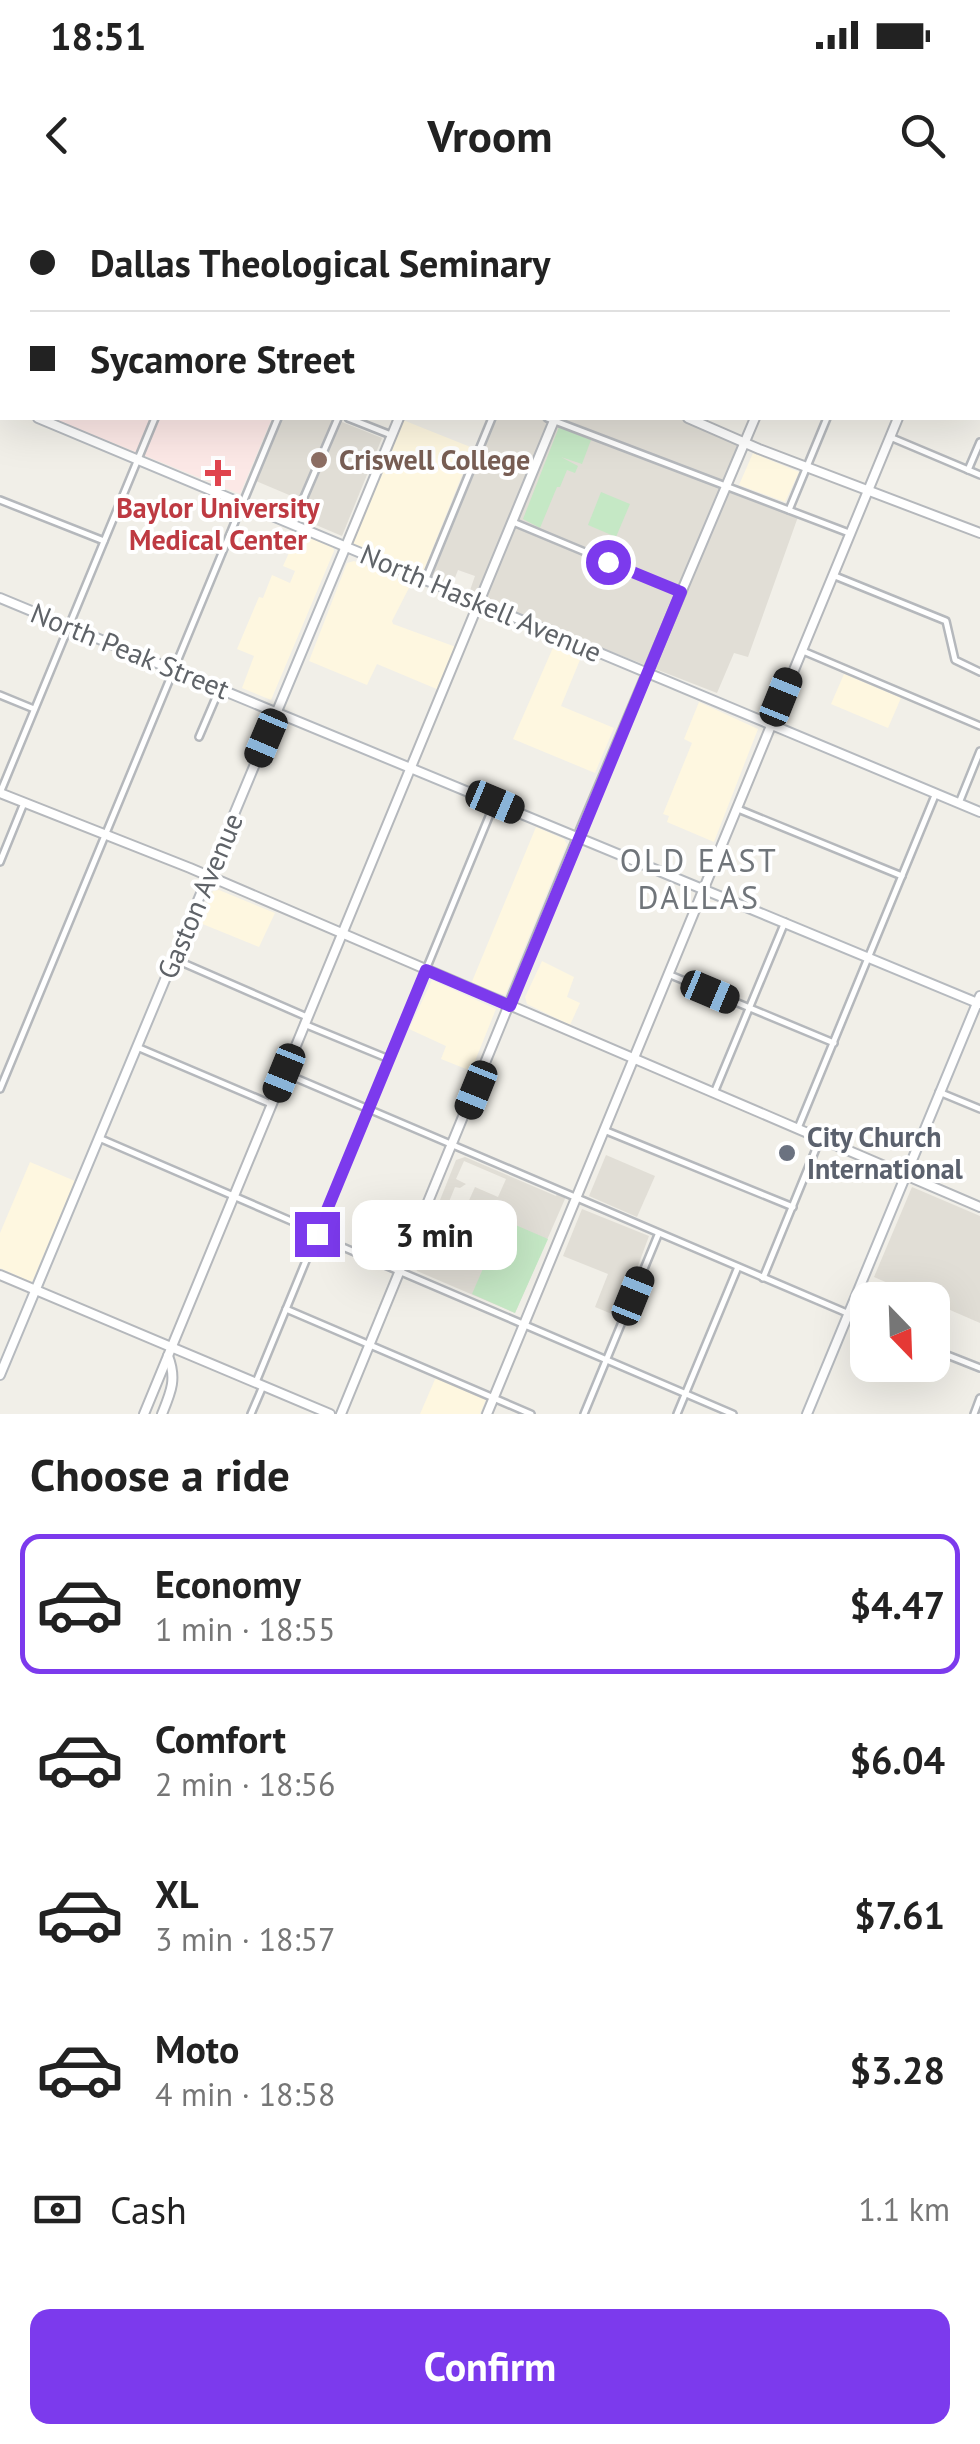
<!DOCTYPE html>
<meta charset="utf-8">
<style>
body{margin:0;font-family:"PT Sans",sans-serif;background:#f6f6f6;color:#222;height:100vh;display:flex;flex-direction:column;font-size:38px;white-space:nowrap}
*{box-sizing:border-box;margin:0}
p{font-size:32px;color:#767676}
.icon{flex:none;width:55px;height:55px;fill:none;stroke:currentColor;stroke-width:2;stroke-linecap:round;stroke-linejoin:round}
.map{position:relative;height:1214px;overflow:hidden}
.details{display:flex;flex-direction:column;background:#fff;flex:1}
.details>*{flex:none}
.hud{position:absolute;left:0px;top:0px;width:980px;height:220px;box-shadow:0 10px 40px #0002;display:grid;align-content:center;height:220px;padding:0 30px;background:#fff}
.needle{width:65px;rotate:157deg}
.tools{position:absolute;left:850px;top:1082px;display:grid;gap:20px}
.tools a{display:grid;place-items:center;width:100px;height:100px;border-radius:20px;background:#fff;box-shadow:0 10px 40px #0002;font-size:50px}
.end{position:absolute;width:45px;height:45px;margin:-22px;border:12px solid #7c3aed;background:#fff;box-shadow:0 0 0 5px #fff}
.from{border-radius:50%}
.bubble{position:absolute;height:70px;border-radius:20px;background:#fff;box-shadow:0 10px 40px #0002;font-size:32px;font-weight:800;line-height:70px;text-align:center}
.car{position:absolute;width:30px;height:60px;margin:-30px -15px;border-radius:12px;box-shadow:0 0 8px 2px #0007;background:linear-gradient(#222 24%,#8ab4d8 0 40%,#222 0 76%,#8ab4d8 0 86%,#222 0)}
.hud b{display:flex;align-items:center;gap:35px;height:95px;font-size:38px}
.hud b+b{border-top:2px solid #e0e0e0}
.hud i{width:25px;height:25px;background:#222}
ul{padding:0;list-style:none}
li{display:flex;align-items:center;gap:30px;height:140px;margin:0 20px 15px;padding:0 10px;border:5px solid transparent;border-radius:20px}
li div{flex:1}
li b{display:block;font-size:38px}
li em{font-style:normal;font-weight:800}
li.on{border-color:#7c3aed}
li>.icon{width:90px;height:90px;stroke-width:1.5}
h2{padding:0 30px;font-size:45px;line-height:120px}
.pay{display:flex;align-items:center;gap:25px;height:110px;padding:0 30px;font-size:38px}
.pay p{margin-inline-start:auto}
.cta{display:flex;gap:20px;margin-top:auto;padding:20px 30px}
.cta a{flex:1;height:115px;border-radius:20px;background:#7c3aed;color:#fff;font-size:40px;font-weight:800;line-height:115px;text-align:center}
.status{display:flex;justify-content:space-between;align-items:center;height:70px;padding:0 50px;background:#fff;direction:ltr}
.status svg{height:28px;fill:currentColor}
header{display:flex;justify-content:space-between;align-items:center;height:130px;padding:0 30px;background:#fff;font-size:45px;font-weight:800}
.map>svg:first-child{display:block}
.commercial{fill:#fef7e0}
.education{fill:#e1ded6;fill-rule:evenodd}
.medical{fill:#fce8e6}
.green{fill:#c5e8c5}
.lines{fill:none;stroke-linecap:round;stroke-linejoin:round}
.minor-casing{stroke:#b5b8bc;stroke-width:10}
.tertiary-casing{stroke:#b5b8bc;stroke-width:12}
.secondary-casing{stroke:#b6babf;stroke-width:12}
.minor{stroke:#fff;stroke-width:5}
.tertiary{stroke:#fff;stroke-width:8}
.secondary{stroke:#fff;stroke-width:8}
.route{stroke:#7c3aed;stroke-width:12}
.education-dot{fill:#8d6e63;stroke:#fff;stroke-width:4}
.health-dot{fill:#e0444e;stroke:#fff;stroke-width:4}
.worship-dot{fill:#6b7280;stroke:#fff;stroke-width:4}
.labels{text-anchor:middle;stroke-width:8;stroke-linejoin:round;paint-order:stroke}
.education-label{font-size:28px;font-weight:bold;fill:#785e54;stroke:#fff;text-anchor:start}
.health-label{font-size:28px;font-weight:bold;fill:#be3a42;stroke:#fff}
.street-label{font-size:28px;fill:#5f6368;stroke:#fff}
.worship-label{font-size:28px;font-weight:bold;fill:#5b616d;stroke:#fff;text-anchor:start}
.quarter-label{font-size:32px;letter-spacing:2.5px;fill:#70757a;stroke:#fff}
</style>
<div class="status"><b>18:51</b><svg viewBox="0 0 49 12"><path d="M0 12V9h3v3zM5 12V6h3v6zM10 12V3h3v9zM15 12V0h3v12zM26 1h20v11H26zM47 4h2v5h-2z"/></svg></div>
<header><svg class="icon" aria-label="back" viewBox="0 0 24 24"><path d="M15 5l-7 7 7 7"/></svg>Vroom<svg class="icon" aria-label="search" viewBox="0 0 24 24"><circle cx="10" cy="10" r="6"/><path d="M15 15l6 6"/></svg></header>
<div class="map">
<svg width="980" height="1214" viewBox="0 0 980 1214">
<rect width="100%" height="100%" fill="#f1efe8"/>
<g class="commercial">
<polygon points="403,220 473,248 423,372 353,344"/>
<polygon points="753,253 799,272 785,302 739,285"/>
<polygon points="298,333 333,347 334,351 271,500 242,488 254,456 237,449 259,397 263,398 272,375 290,383 295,371 283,366"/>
<polygon points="354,361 411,384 392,421 393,424 456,447 439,490 377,464 367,485 309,461 347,363"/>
<polygon points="555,443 582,455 561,506 614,528 595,573 513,539"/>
<polygon points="844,474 901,498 888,528 831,504"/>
<polygon points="699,502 758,529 714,642 667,622 669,616 663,614 692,543 684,539"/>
<polygon points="536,627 564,639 567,644 505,795 471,784"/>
<polygon points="219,690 275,713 259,747 200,723 213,691"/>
<polygon points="542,761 574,777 567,797 580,803 570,825 527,804 525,797"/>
<polygon points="432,780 496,809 471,871 441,859 446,846 409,829"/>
<polygon points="30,962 75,981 32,1082 0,1068 0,1033"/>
<polygon points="436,1177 483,1197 486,1199 480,1214 420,1214"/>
</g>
<g class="education">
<polygon points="281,218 332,218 382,238 342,336 302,319 308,303 256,281"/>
<polygon points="494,218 538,218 555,224 558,218 681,218 740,243 739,247 742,249 728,286 799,314 748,457 734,453 717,493 468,396 475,376 458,370 451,388 431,379"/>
<polygon points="606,955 655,976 637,1017 589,996"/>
<path d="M 465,957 L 556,996 L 560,988 L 568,992 L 515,1113 L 417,1071 L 414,1065 L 456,960 ZM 464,961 L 506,979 L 498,997 L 475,987 L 462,1016 L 482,1024 L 480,1029 L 484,1032 L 477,1047 L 453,1039 L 450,1034 L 438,1029 L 455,987 L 460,988 L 466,984 L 456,979 Z"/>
<polygon points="912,987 980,1016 980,1123 874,1077"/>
<polygon points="582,1009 649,1036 619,1117 595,1107 608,1074 563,1056"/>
</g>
<g class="medical">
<polygon points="9,0 705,0 7,2"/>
<polygon points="51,218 272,218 240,294"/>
</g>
<g class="green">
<polygon points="559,227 591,240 582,264 561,257 578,266 575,273 567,270 560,287 557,287 540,328 523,319"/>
<polygon points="601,292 630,304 616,337 588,325"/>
<polygon points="504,1020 548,1039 515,1113 472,1094"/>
</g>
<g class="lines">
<g class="minor-casing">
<g id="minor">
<polyline points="735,0 741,2"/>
<polyline points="122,2 124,0"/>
<polyline points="243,2 244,0"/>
<polyline points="365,2 366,0"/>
<polyline points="580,2 582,0"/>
<polyline points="706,2 707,0"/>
<polyline points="0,5 2,0"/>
<polyline points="978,45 980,46"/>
<polyline points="0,75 2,76"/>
<polyline points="978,101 980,102"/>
<polyline points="978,164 980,165"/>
<polyline points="348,218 391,235"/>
<polyline points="547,218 849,333"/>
<polyline points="890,237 980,275"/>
<polyline points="968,270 980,242"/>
<polyline points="0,300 104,341"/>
<polyline points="789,310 827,218"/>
<polyline points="513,322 681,392"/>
<polyline points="293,323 338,218"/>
<polyline points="835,376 946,421 955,460 980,472"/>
<polyline points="425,381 492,218"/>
<polyline points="803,451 980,526"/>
<polyline points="0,495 34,509"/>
<polyline points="199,537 220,488"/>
<polyline points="0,593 155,218"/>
<polyline points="959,603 980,551"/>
<polyline points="738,609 902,676"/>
<polyline points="0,662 24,603"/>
<polyline points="174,759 307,817"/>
<polyline points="668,774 834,843"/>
<polyline points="304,824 389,859"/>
<polyline points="137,847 271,904"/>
<polyline points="284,873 868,1122"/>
<polyline points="0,889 278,218"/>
<polyline points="939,892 980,909"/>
<polyline points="714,893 785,722"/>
<polyline points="798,928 936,593"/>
<polyline points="604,930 793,1007"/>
<polyline points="99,938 312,1030 324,1039 733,1214"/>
<polyline points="763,1078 820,939"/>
<polyline points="286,1109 531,1214"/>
<polyline points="932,1149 980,1168"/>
<polyline points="256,1182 495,602"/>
<polyline points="251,1214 263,1186"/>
<polyline points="584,1214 658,1035"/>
<polyline points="677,1214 738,1067"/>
<polyline points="974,1214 980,1198"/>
</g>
</g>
<g class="tertiary-casing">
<g id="tertiary">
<polyline points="173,0 180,2"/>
<polyline points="485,2 486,0"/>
<polyline points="644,2 645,0"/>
<polyline points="843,2 844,0"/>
<polyline points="978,26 980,20"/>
<polyline points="688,218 759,249 980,333"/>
<polyline points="346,346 399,218"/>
<polyline points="0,593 190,668 980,1007"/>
<polyline points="0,1075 330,1214"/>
<polyline points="144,1214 555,218"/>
<path d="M 162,1214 C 171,1192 177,1179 168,1156"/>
<polyline points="341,1214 581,629 755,218"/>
<polyline points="487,1214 898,218"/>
</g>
</g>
<g class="secondary-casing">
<g id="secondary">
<polyline points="0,202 2,203"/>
<polyline points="38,218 980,612"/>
<polyline points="0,398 980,804"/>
<polyline points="0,1175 346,346"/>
<polyline points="807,1214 980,796"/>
</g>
</g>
<use href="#minor" class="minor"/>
<use href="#tertiary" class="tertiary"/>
<use href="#secondary" class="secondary"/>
</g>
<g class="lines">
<polyline class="route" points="317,1034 426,770 510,806 681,392 608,362"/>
</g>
<circle class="education-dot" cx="319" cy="260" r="10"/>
<path class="health-dot" d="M213 258h10v10h10v10h-10v10h-10v-10h-10v-10h10z"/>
<circle class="worship-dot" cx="787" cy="953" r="10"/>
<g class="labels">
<g class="education-label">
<text x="339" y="270">Criswell College</text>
</g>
<g class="health-label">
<text x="218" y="318">Baylor University<tspan x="218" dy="32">Medical Center</tspan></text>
</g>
<g class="street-label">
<text transform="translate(481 403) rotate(23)" y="10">North Haskell Avenue</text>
<text transform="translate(130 451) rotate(22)" y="10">North Peak Street</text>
<text transform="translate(200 696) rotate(-67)" y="10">Gaston Avenue</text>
</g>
<g class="worship-label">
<text x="807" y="947">City Church<tspan x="807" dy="32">International</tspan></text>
</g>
<g class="quarter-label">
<text x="699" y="672">OLD EAST<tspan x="699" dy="37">DALLAS</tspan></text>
</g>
</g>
</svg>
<div class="tools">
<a><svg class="needle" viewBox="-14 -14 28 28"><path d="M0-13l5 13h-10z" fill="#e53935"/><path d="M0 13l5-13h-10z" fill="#767676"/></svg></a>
</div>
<i class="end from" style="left:608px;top:362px"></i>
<i class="end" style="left:317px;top:1034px"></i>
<div class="bubble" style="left:352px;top:1000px;width:165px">3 min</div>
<i class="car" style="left:781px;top:497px;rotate:22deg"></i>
<i class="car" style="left:266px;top:538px;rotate:203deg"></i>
<i class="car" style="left:495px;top:602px;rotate:113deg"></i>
<i class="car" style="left:710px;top:792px;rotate:113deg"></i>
<i class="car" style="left:284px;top:873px;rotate:202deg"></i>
<i class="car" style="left:476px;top:890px;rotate:202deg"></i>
<i class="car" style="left:633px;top:1096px;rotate:22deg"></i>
<div class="hud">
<b><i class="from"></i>Dallas Theological Seminary</b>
<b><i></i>Sycamore Street</b>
</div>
</div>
<section class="details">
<h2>Choose a ride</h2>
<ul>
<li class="on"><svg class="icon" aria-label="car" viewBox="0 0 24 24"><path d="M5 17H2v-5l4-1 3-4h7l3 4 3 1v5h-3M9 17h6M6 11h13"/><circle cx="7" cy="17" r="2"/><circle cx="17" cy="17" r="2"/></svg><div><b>Economy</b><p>1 min · 18:55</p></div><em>$4.47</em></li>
<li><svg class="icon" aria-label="car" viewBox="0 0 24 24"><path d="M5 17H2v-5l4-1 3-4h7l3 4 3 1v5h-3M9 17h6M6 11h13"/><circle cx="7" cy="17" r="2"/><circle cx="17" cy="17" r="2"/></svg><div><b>Comfort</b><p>2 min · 18:56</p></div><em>$6.04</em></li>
<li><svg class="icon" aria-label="car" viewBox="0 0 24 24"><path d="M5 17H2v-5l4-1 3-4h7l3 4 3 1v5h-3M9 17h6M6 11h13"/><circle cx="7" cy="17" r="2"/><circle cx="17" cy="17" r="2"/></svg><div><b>XL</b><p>3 min · 18:57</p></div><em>$7.61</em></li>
<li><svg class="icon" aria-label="car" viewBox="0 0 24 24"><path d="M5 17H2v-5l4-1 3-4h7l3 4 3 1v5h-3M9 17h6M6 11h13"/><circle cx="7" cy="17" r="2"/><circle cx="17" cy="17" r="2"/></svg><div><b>Moto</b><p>4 min · 18:58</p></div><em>$3.28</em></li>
</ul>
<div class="pay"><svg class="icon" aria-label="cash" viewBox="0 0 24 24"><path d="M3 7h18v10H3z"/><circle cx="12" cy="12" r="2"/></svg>Cash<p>1.1 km</p></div>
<div class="cta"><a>Confirm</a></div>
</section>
